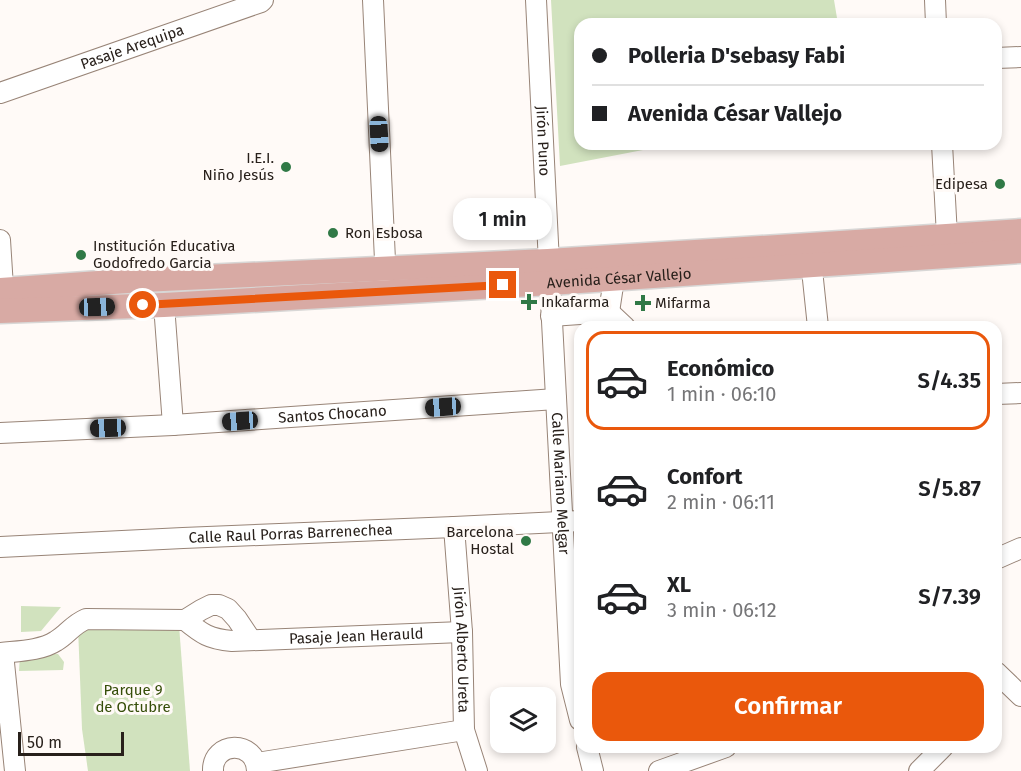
<!DOCTYPE html>
<html lang="es">
<meta charset="utf-8">
<style>
body{margin:0;font-family:"Fira Sans",sans-serif;background:#f2f2f2;color:#202124;height:100vh;display:flex;flex-direction:column;font-size:22px;white-space:nowrap}
*{box-sizing:border-box;margin:0}
p{font-size:20px;color:#757577}
.icon{flex:none;width:33px;height:33px;fill:none;stroke:currentColor;stroke-width:2;stroke-linecap:round;stroke-linejoin:round}
.map{position:relative;flex:1;overflow:hidden}
.sheet{position:absolute;left:574px;top:321px;width:428px;height:432px;display:flex;flex-direction:column;background:#fff;border-radius:18px;box-shadow:0 3px 9px #0003}
.sheet>*{flex:none}
.guide{position:absolute;left:574px;top:18px;width:428px;height:132px;border-radius:18px;box-shadow:0 3px 9px #0003;display:grid;align-content:center;height:132px;padding:0 18px;background:#fff}
.fabs{position:absolute;left:490px;top:687px;display:grid;gap:12px}
.fabs a{display:grid;place-items:center;width:66px;height:66px;border-radius:12px;background:#fff;box-shadow:0 3px 9px #0003;font-size:30px}
.scale{position:absolute;left:18px;bottom:15px;width:106px;box-sizing:border-box;padding-left:6px;border:3px solid #28201b;border-top:0;font-size:16px;line-height:21px;white-space:nowrap;color:#28201b;-webkit-text-stroke:4px #fffaf7;paint-order:stroke}
.end{position:absolute;width:27px;height:27px;margin:-14px;border:8px solid #ea580c;background:#fff;box-shadow:0 0 0 3px #fff}
.from{border-radius:50%}
.bubble{position:absolute;height:42px;border-radius:18px;background:#fff;box-shadow:0 3px 9px #0003;font-size:20px;font-weight:600;line-height:42px;text-align:center}
.car{position:absolute;width:18px;height:36px;margin:-18px -9px;border-radius:8px;box-shadow:0 0 4px 2px #0007;background:linear-gradient(#222 24%,#8ab4d8 0 40%,#222 0 76%,#8ab4d8 0 86%,#222 0)}
.guide b{display:flex;align-items:center;gap:21px;height:57px;font-size:22px}
.guide b+b{border-top:2px solid #e0e0e0}
.guide i{width:15px;height:15px;background:#202124}
ul{padding:10px 0 0;list-style:none}
li{display:flex;align-items:center;gap:18px;height:99px;margin:0 12px 9px;padding:0 6px;border:3px solid transparent;border-radius:18px}
li div{flex:1}
li b{display:block;font-size:22px}
li em{font-style:normal;font-weight:600}
li.selected{border-color:#ea580c}
li>.icon{width:54px;height:54px;stroke-width:1.5}
.cta{display:flex;gap:12px;margin-top:auto;padding:12px 18px}
.cta a{flex:1;height:69px;border-radius:18px;background:#ea580c;color:#fff;font-size:24px;font-weight:600;line-height:69px;text-align:center}
.map>svg:first-child{display:block}
.green{fill:#d1e2be}
.lines{fill:none;stroke-linecap:round;stroke-linejoin:round}
.minor-casing{stroke:#988477;stroke-width:22}
.major-casing{stroke:#d8d7d6;stroke-width:27}
.minor{stroke:#fff;stroke-width:20}
.major{stroke:#d8aaa4;stroke-width:24}
.route{stroke:#ea580c;stroke-width:8}
.poi-dot{fill:#307946;stroke:#fffaf7;stroke-width:2}
.labels{text-anchor:middle;stroke-width:6;stroke-linejoin:round;paint-order:stroke}
.street-label{font-size:15px;fill:#28201b;stroke:#fffaf7}
.poi-label{font-size:15px;fill:#28201b;stroke:#fffaf7;text-anchor:start}
.park-label{font-size:15px;fill:#364e09;stroke:#fffaf7}
</style>
<div class="map">
<svg width="1021" height="771" viewBox="0 0 1021 771">
<rect width="100%" height="100%" fill="#fffaf7"/>
<g class="green">
<polygon points="551,0 834,0 838,24 580,24 580,144 674,144 560,166"/>
<polygon points="21,606 61,607 41,631 21,632"/>
<polygon points="179,625 190,771 88,771 82,729 78,627"/>
<polygon points="23,653 58,654 64,662 63,670 19,671 20,656"/>
</g>
<g class="lines">
<g class="minor-casing">
<g id="minor">
<polyline points="373,0 386,282"/>
<path id="s1" d="M 536,0 L 550,283 L 571,684 L 580,720"/>
<polyline points="935,0 936,24"/>
<polyline points="996,58 1021,57"/>
<path id="s2" d="M 0,93 L 261,2 L 263,0"/>
<polyline points="942,144 947,236"/>
<polyline points="0,240 4,303"/>
<polyline points="810,251 818,327"/>
<polyline points="164,305 173,425"/>
<polyline points="609,312 614,279 613,264"/>
<polyline points="609,312 625,327"/>
<polyline points="551,316 609,312"/>
<polyline points="996,394 1021,393"/>
<path id="s3" d="M 0,433 L 173,425 L 556,399"/>
<path id="s4" d="M 454,527 L 462,632 L 464,730 L 477,771"/>
<path id="s5" d="M 0,547 L 183,538 L 454,527 L 580,521"/>
<polyline points="996,559 1021,548"/>
<path id="s6" d="M 185,620 C 202,634 209,639 232,641 L 462,632"/>
<path d="M 0,653 C 17,651 41,651 56,641 C 68,634 72,625 86,619 L 185,620 L 201,610 L 211,605 L 219,605 L 228,609 L 237,619 L 251,640"/>
<polyline points="3,653 15,771"/>
<polyline points="996,672 1021,696"/>
<polyline points="587,747 593,771"/>
<polyline points="257,763 464,730"/>
<path d="M 213,771 C 212,741 256,739 257,771"/>
<polyline points="659,771 726,747"/>
<polyline points="919,771 943,747"/>
</g>
</g>
<g class="major-casing">
<g id="major">
<polyline points="0,290 141,280 548,261 810,245 1021,231"/>
<path id="s7" d="M 0,311 L 164,305 L 550,283 L 1021,251"/>
</g>
</g>
<use href="#minor" class="minor"/>
<use href="#major" class="major"/>
</g>
<g class="lines">
<polyline class="route" points="143,305 503,285"/>
</g>
<g class="poi-dot">
<circle cx="286" cy="167" r="6"/>
<circle cx="1000" cy="184" r="6"/>
<circle cx="333" cy="233" r="6"/>
<circle cx="81" cy="255" r="6"/>
<path d="M526 293h6v6h6v6h-6v6h-6v-6h-6v-6h6z"/>
<path d="M640 294h6v6h6v6h-6v6h-6v-6h-6v-6h6z"/>
<circle cx="526" cy="541" r="6"/>
</g>
<g class="labels">
<g class="street-label">
<text dy="5" stroke="none"><textPath href="#s2" startOffset="140">Pasaje Arequipa</textPath></text>
<text dy="5" stroke="none"><textPath href="#s1" startOffset="141">Jirón Puno</textPath></text>
<text dy="5" stroke="none"><textPath href="#s7" startOffset="620">Avenida César Vallejo</textPath></text>
<text dy="5" stroke="none"><textPath href="#s3" startOffset="333">Santos Chocano</textPath></text>
<text dy="5" stroke="none"><textPath href="#s1" startOffset="484">Calle Mariano Melgar</textPath></text>
<text dy="5" stroke="none"><textPath href="#s5" startOffset="291">Calle Raul Porras Barrenechea</textPath></text>
<text dy="5" stroke="none"><textPath href="#s6" startOffset="177">Pasaje Jean Herauld</textPath></text>
<text dy="5" stroke="none"><textPath href="#s4" startOffset="123">Jirón Alberto Ureta</textPath></text>
</g>
<g class="poi-label">
<text x="274" y="163" text-anchor="end">I.E.I.<tspan x="274" dy="17">Niño Jesús</tspan></text>
<text x="988" y="189" text-anchor="end">Edipesa</text>
<text x="345" y="238">Ron Esbosa</text>
<text x="93" y="251">Institución Educativa<tspan x="93" dy="17">Godofredo Garcia</tspan></text>
<text x="541" y="307">Inkafarma</text>
<text x="655" y="308">Mifarma</text>
<text x="514" y="537" text-anchor="end">Barcelona<tspan x="514" dy="17">Hostal</tspan></text>
</g>
<g class="park-label">
<text x="133" y="695">Parque 9<tspan x="133" dy="17">de Octubre</tspan></text>
</g>
</g>
</svg>
<div class="fabs">
<a><svg class="icon" aria-label="layers" viewBox="0 0 24 24"><path d="M12 4l9 5-9 5-9-5zM3 14l9 5 9-5"/></svg></a>
</div>
<div class="scale">50 m</div>
<i class="end from" style="left:143px;top:305px"></i>
<i class="end" style="left:503px;top:285px"></i>
<div class="bubble" style="left:453px;top:198px;width:99px">1 min</div>
<i class="car" style="left:379px;top:134px;rotate:177deg"></i>
<i class="car" style="left:97px;top:307px;rotate:88deg"></i>
<i class="car" style="left:443px;top:407px;rotate:266deg"></i>
<i class="car" style="left:240px;top:421px;rotate:266deg"></i>
<i class="car" style="left:108px;top:428px;rotate:268deg"></i>
<div class="guide">
<b><i class="from"></i>Polleria D'sebasy Fabi</b>
<b><i></i>Avenida César Vallejo</b>
</div>
<section class="sheet">
<ul>
<li class="selected"><svg class="icon" aria-label="car" viewBox="0 0 24 24"><path d="M5 17H2v-5l4-1 3-4h7l3 4 3 1v5h-3M9 17h6M6 11h13"/><circle cx="7" cy="17" r="2"/><circle cx="17" cy="17" r="2"/></svg><div><b>Económico</b><p>1 min · 06:10</p></div><em>S/4.35</em></li>
<li><svg class="icon" aria-label="car" viewBox="0 0 24 24"><path d="M5 17H2v-5l4-1 3-4h7l3 4 3 1v5h-3M9 17h6M6 11h13"/><circle cx="7" cy="17" r="2"/><circle cx="17" cy="17" r="2"/></svg><div><b>Confort</b><p>2 min · 06:11</p></div><em>S/5.87</em></li>
<li><svg class="icon" aria-label="car" viewBox="0 0 24 24"><path d="M5 17H2v-5l4-1 3-4h7l3 4 3 1v5h-3M9 17h6M6 11h13"/><circle cx="7" cy="17" r="2"/><circle cx="17" cy="17" r="2"/></svg><div><b>XL</b><p>3 min · 06:12</p></div><em>S/7.39</em></li>
</ul>
<div class="cta"><a>Confirmar</a></div>
</section>
</div>
